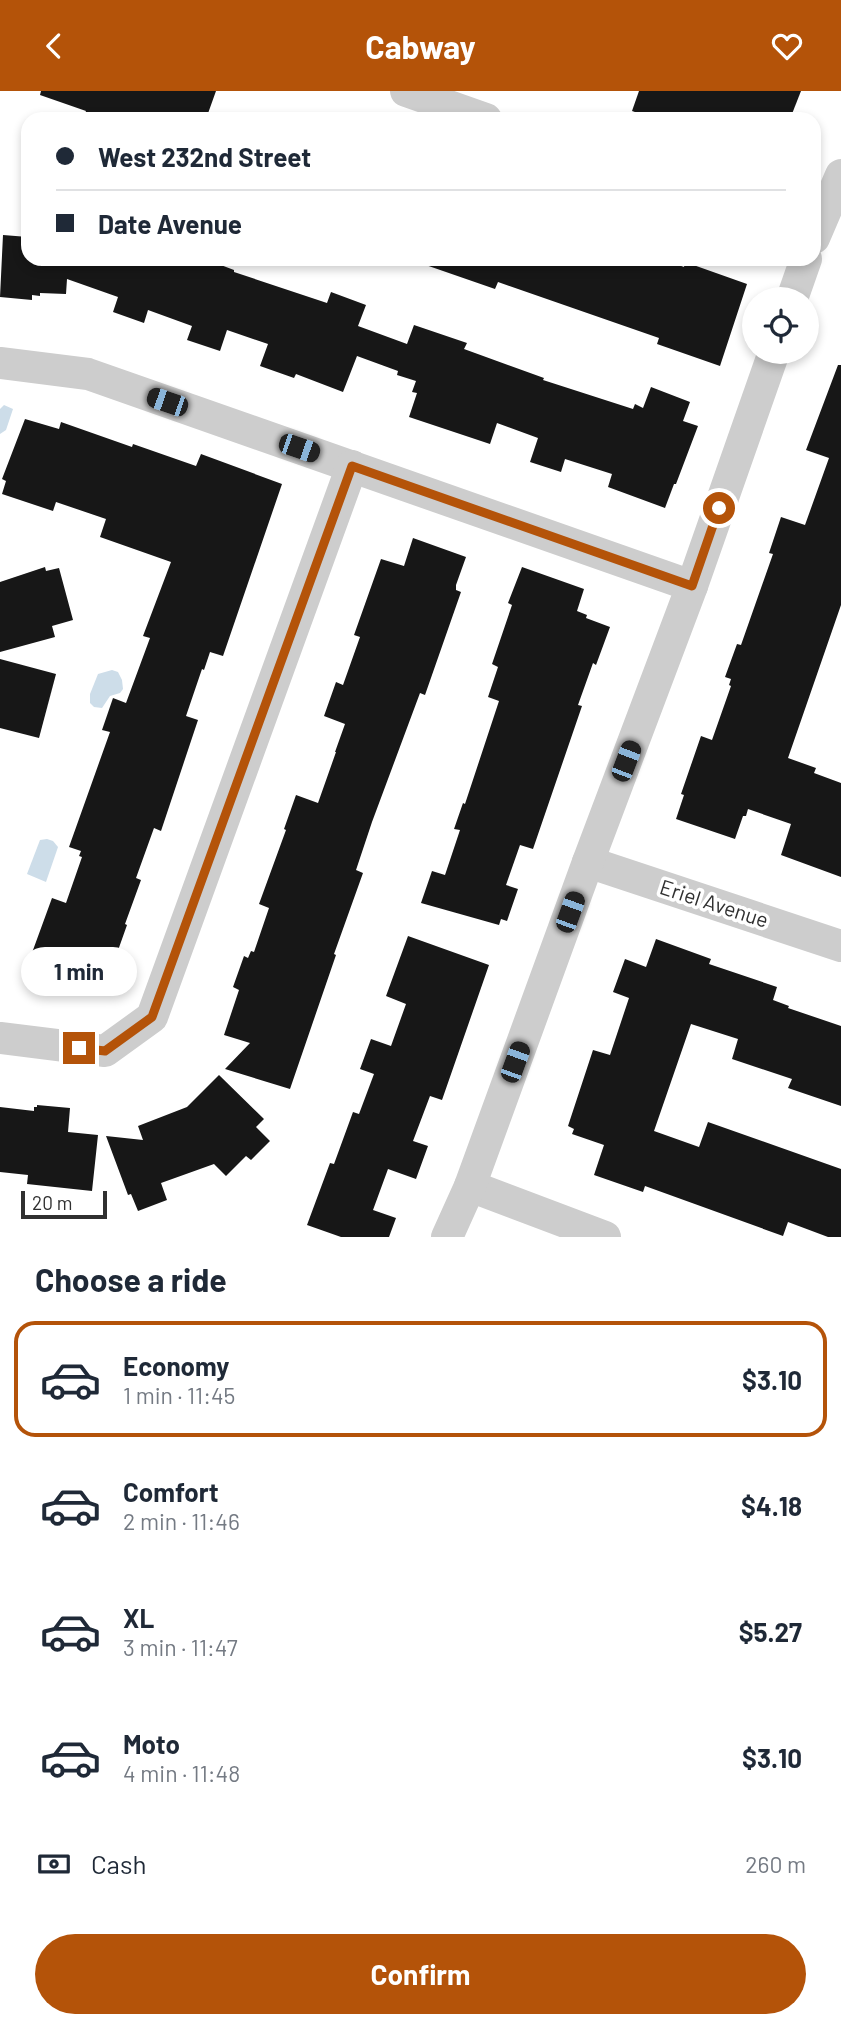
<!DOCTYPE html>
<meta charset="utf-8">
<style>
body{margin:0;font-family:Barlow,sans-serif;background:#f6f6f7;color:#1f2937;height:100vh;display:flex;flex-direction:column;font-size:26px;white-space:nowrap}
*{box-sizing:border-box;margin:0}
p{font-size:23px;color:#747a83}
.icon{flex:none;width:38px;height:38px;fill:none;stroke:currentColor;stroke-width:2;stroke-linecap:round;stroke-linejoin:round}
.map{position:relative;height:1146px;overflow:hidden}
.sheet{display:flex;flex-direction:column;background:#fff;flex:1}
.sheet>*{flex:none}
.hud{position:absolute;left:21px;top:21px;width:800px;height:154px;border-radius:21px;box-shadow:0 4px 10px #0003;display:grid;align-content:center;height:154px;padding:0 35px;background:#fff}
.controls{position:absolute;left:742px;top:196px;display:grid;gap:14px}
.controls a{display:grid;place-items:center;width:77px;height:77px;border-radius:50%;background:#fff;box-shadow:0 4px 10px #0003;font-size:35px}
.scale{position:absolute;left:21px;bottom:18px;width:86px;box-sizing:border-box;padding-left:7px;border:4px solid #303030;border-top:0;font-size:19px;line-height:24px;white-space:nowrap;color:#303030;-webkit-text-stroke:5px #fff;paint-order:stroke}
.end{position:absolute;width:32px;height:32px;margin:-16px;border:9px solid #b45309;background:#fff;box-shadow:0 0 0 4px #fff}
.from{border-radius:50%}
.bubble{position:absolute;height:49px;border-radius:24px;background:#fff;box-shadow:0 4px 10px #0003;font-size:23px;font-weight:700;line-height:49px;text-align:center}
.car{position:absolute;width:21px;height:42px;margin:-21px -10px;border-radius:9px;box-shadow:0 0 5px 2px #0007;background:linear-gradient(#222 24%,#8ab4d8 0 40%,#222 0 76%,#8ab4d8 0 86%,#222 0)}
.hud b{display:flex;align-items:center;gap:24px;height:66px;font-size:26px}
.hud b+b{border-top:2px solid #e0e1e3}
.hud i{width:18px;height:18px;background:#1f2937}
ul{padding:0;list-style:none}
li{display:flex;align-items:center;gap:21px;height:116px;margin:0 14px 10px;padding:0 21px;border:4px solid transparent;border-radius:21px}
li div{flex:1}
li b{display:block;font-size:26px}
li em{font-style:normal;font-weight:700}
li.current{border-color:#b45309}
li>.icon{width:63px;height:63px;stroke-width:1.5}
h2{padding:0 35px;font-size:32px;line-height:84px}
.pay{display:flex;align-items:center;gap:18px;height:77px;padding:0 35px;font-size:26px}
.pay p{margin-inline-start:auto}
.primary-button{display:flex;gap:14px;margin-top:auto;padding:14px 35px}
.primary-button a{flex:1;height:80px;border-radius:42px;background:#b45309;color:#fff;font-size:28px;font-weight:700;line-height:80px;text-align:center}
header{display:flex;justify-content:space-between;align-items:center;height:91px;padding:0 35px;background:#b45309;color:#fff;font-size:32px;font-weight:700}
.map>svg:first-child{display:block}
.water{fill:#cddde9}
.building{fill:#171717}
.lines{fill:none;stroke-linecap:round;stroke-linejoin:round}
.minor{stroke:#cdcdcd;stroke-width:32}
.route{stroke:#b45309;stroke-width:9}
.labels{text-anchor:middle;stroke-width:7;stroke-linejoin:round;paint-order:stroke}
.street-label{font-size:21px;fill:#303030;stroke:#fff}
</style>
<header><svg class="icon" aria-label="back" viewBox="0 0 24 24"><path d="M15 5l-7 7 7 7"/></svg>Cabway<svg class="icon" aria-label="heart" viewBox="0 0 24 24"><path d="M12 20l-8-8c-3-5 5-10 8-4 3-6 11-1 8 4z"/></svg></header>
<div class="map">
<svg width="841" height="1146" viewBox="0 0 841 1146">
<rect width="100%" height="100%" fill="#fff"/>
<g class="water">
<polygon points="4,314 13,318 6,339 0,343 0,318"/>
<polygon points="112,579 118,581 122,589 123,598 120,602 110,605 102,617 94,616 90,612 90,603 98,583"/>
<polygon points="47,748 53,750 58,756 46,791 27,783 40,749"/>
</g>
<g class="building">
<polygon points="41,0 216,0 206,28 83,28 86,20 40,4"/>
<polygon points="639,0 801,0 790,28 655,28 632,20"/>
<polygon points="3,144 28,146 28,168 205,168 234,179 234,181 327,212 331,201 366,214 358,235 407,253 414,234 467,252 464,258 544,287 543,289 633,318 635,313 643,317 651,296 690,311 683,330 698,335 676,393 674,393 665,417 608,396 612,383 565,368 561,381 530,371 538,347 497,332 490,353 409,326 417,302 412,301 416,290 397,284 398,280 357,265 343,301 296,283 294,287 260,275 268,253 227,239 220,260 187,249 192,235 148,219 144,232 113,221 118,206 67,188 66,203 40,202 40,205 32,204 32,209 0,206"/>
<polygon points="421,168 618,168 638,175 640,168 662,168 684,176 685,171 747,193 720,275 657,253 659,247 498,191 495,198 420,172"/>
<polygon points="838,274 841,274 841,514 788,667 816,677 814,682 841,692 841,786 781,764 791,733 748,718 746,725 743,725 735,748 676,728 684,704 681,703 701,645 712,649 731,595 729,594 731,588 725,586 737,553 741,554 773,463 769,462 781,426 805,434 829,367 806,359"/>
<polygon points="25,328 59,338 61,331 132,356 133,353 196,375 201,363 282,393 223,565 210,561 204,579 202,578 186,625 198,629 161,740 154,737 136,787 141,789 125,833 127,834 110,882 88,874 79,900 25,881 52,807 66,812 82,766 79,765 81,760 69,756 110,641 102,639 113,607 126,612 150,547 143,545 171,471 100,446 106,428 56,411 53,420 2,403 6,390 2,388"/>
<polygon points="413,447 466,466 456,494 456,499 461,501 425,604 420,602 372,731 356,779 363,782 334,863 336,864 290,998 225,978 250,952 224,944 239,899 233,896 244,865 248,867 251,860 254,861 269,817 259,813 286,739 284,738 296,704 318,712 336,661 335,661 345,633 324,625 336,591 343,594 360,546 354,544 381,468 404,475"/>
<polygon points="45,476 46,480 59,477 73,529 52,535 55,546 0,561 0,491"/>
<polygon points="522,476 584,498 577,520 587,524 586,527 610,536 596,574 593,572 578,614 582,615 533,758 520,754 506,794 518,798 507,830 501,828 499,834 421,812 432,780 445,784 460,739 454,738 463,712 465,713 499,610 488,606 498,576 492,573 512,514 508,512"/>
<polygon points="0,568 56,583 39,647 0,637"/>
<polygon points="408,845 489,874 442,1009 430,1005 413,1050 428,1055 416,1088 388,1078 373,1119 396,1127 389,1146 341,1146 307,1134 330,1072 334,1073 353,1021 359,1023 374,983 360,978 371,948 391,955 406,913 386,905"/>
<polygon points="656,848 711,868 709,873 777,896 773,909 789,915 788,917 841,935 841,1015 788,997 792,988 732,968 738,948 691,933 654,1040 699,1056 708,1031 841,1078 841,1146 828,1146 788,1131 783,1145 645,1095 643,1101 594,1084 604,1054 572,1043 574,1038 568,1035 593,959 610,964 629,907 613,901 625,868 646,876"/>
<polygon points="219,984 264,1028 256,1036 270,1050 251,1069 246,1065 226,1085 214,1073 161,1092 167,1109 138,1120 131,1103 128,1104 106,1045 143,1049 138,1035 187,1016"/>
<polygon points="37,1014 70,1017 68,1041 98,1044 92,1100 27,1093 28,1084 0,1081 0,1016 34,1020 34,1016 37,1016"/>
</g>
<g class="lines">
<g class="minor">
<polyline points="406,0 486,28"/>
<polyline points="814,147 841,84"/>
<polyline points="792,208 806,168"/>
<polyline points="0,272 88,283 692,495"/>
<polyline points="588,771 841,855"/>
<polyline points="0,947 105,960 152,926 352,375"/>
<polyline points="470,1095 605,1146"/>
<polyline points="447,1146 470,1095 588,771 692,495 774,261"/>
</g>
</g>
<g class="lines">
<polyline class="route" points="79,957 105,960 152,926 352,375 692,495 719,417"/>
</g>
<g class="labels">
<g class="street-label">
<text transform="translate(714 813) rotate(18)" y="7">Eriel Avenue</text>
</g>
</g>
</svg>
<div class="controls">
<a><svg class="icon" aria-label="locate" viewBox="0 0 24 24"><circle cx="12" cy="12" r="6"/><path d="M12 2v4M12 18v4M2 12h4M18 12h4"/></svg></a>
</div>
<div class="scale">20 m</div>
<i class="end from" style="left:719px;top:417px"></i>
<i class="end" style="left:79px;top:957px"></i>
<div class="bubble" style="left:21px;top:856px;width:116px">1 min</div>
<i class="car" style="left:167px;top:311px;rotate:289deg"></i>
<i class="car" style="left:299px;top:357px;rotate:109deg"></i>
<i class="car" style="left:626px;top:670px;rotate:21deg"></i>
<i class="car" style="left:570px;top:821px;rotate:20deg"></i>
<i class="car" style="left:515px;top:971px;rotate:20deg"></i>
<div class="hud">
<b><i class="from"></i>West 232nd Street</b>
<b><i></i>Date Avenue</b>
</div>
</div>
<section class="sheet">
<h2>Choose a ride</h2>
<ul>
<li class="current"><svg class="icon" aria-label="car" viewBox="0 0 24 24"><path d="M5 17H2v-5l4-1 3-4h7l3 4 3 1v5h-3M9 17h6M6 11h13"/><circle cx="7" cy="17" r="2"/><circle cx="17" cy="17" r="2"/></svg><div><b>Economy</b><p>1 min · 11:45</p></div><em>$3.10</em></li>
<li><svg class="icon" aria-label="car" viewBox="0 0 24 24"><path d="M5 17H2v-5l4-1 3-4h7l3 4 3 1v5h-3M9 17h6M6 11h13"/><circle cx="7" cy="17" r="2"/><circle cx="17" cy="17" r="2"/></svg><div><b>Comfort</b><p>2 min · 11:46</p></div><em>$4.18</em></li>
<li><svg class="icon" aria-label="car" viewBox="0 0 24 24"><path d="M5 17H2v-5l4-1 3-4h7l3 4 3 1v5h-3M9 17h6M6 11h13"/><circle cx="7" cy="17" r="2"/><circle cx="17" cy="17" r="2"/></svg><div><b>XL</b><p>3 min · 11:47</p></div><em>$5.27</em></li>
<li><svg class="icon" aria-label="car" viewBox="0 0 24 24"><path d="M5 17H2v-5l4-1 3-4h7l3 4 3 1v5h-3M9 17h6M6 11h13"/><circle cx="7" cy="17" r="2"/><circle cx="17" cy="17" r="2"/></svg><div><b>Moto</b><p>4 min · 11:48</p></div><em>$3.10</em></li>
</ul>
<div class="pay"><svg class="icon" aria-label="cash" viewBox="0 0 24 24"><path d="M3 7h18v10H3z"/><circle cx="12" cy="12" r="2"/></svg>Cash<p>260 m</p></div>
<div class="primary-button"><a>Confirm</a></div>
</section>
